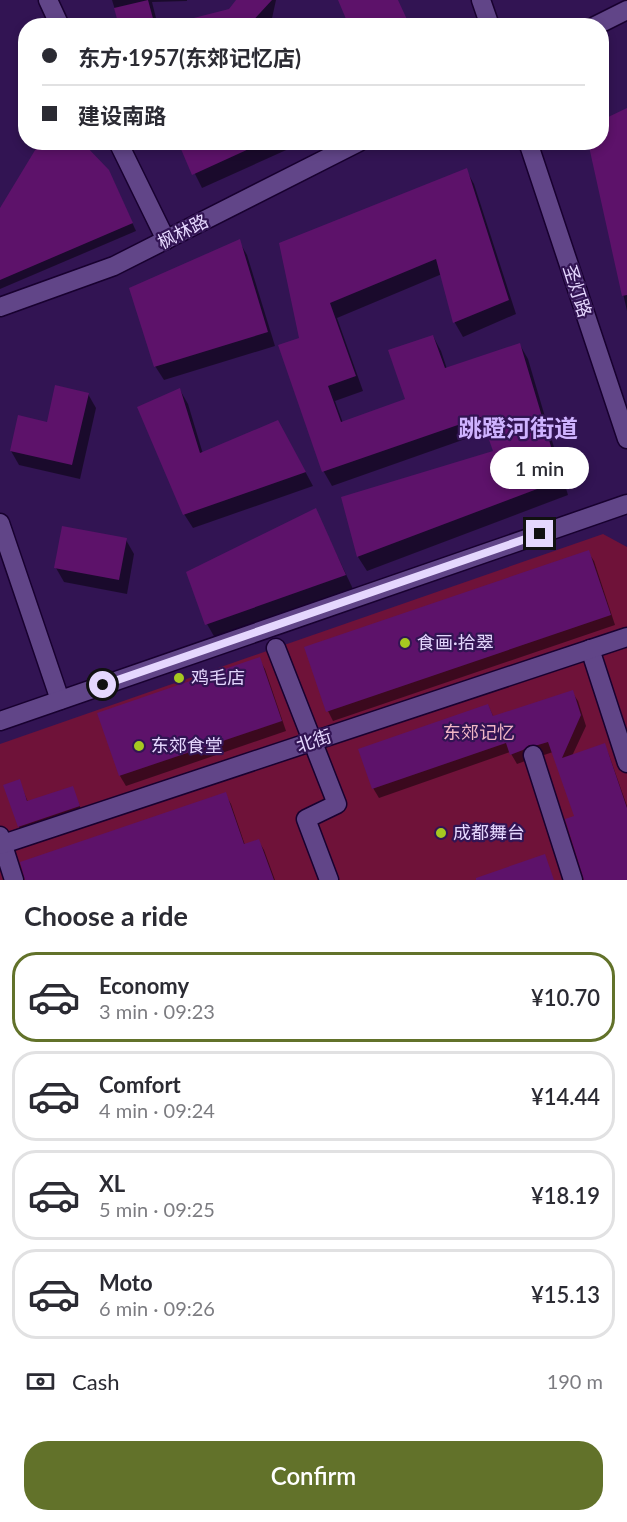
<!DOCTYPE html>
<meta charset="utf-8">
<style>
body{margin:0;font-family:Lato,"Noto Sans SC",sans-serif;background:#f7f7f7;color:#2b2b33;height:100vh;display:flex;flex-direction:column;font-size:22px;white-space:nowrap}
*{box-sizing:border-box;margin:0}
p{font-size:20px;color:#7c7c81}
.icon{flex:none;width:33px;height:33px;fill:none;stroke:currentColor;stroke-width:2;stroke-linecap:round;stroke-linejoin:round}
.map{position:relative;height:880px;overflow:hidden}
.panel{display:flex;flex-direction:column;background:#fff;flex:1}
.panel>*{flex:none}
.hud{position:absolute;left:18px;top:18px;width:591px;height:132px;border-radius:24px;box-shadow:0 3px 9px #0003;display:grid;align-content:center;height:132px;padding:0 24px;background:#fff}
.end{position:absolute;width:27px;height:27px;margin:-14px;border:8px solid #e5d7fe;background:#111;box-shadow:0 0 0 3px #111}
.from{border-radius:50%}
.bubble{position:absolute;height:42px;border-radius:21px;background:#fff;box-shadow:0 3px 9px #0003;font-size:20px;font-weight:600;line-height:42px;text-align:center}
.hud b{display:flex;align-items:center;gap:21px;height:57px;font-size:22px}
.hud b+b{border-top:2px solid #e1e1e2}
.hud i{width:15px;height:15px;background:#2b2b33}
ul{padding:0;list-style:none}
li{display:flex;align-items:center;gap:18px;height:90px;margin:0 12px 9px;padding:0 12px;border:3px solid #e1e1e2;border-radius:24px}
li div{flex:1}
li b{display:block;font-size:22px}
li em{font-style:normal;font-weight:600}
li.active{border-color:#62722a}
li>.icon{width:54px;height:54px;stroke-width:1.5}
h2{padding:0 24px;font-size:27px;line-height:72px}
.pay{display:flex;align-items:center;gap:15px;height:66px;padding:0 24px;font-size:22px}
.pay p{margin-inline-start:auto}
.action{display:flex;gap:12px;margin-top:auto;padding:12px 24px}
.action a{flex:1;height:69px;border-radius:24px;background:#62722a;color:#fff;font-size:24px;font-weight:600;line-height:69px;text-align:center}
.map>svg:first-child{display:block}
.green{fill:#6f1239}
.shadow{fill:#0007}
.building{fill:#5d126a}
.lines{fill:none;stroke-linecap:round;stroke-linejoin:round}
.street-casing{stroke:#18012f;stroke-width:21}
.secondary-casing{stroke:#18012f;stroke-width:21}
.street{stroke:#614588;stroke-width:18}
.secondary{stroke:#614588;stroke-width:18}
.route{stroke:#e5d7fe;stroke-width:8}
.poi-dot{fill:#a6c820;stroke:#321453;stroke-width:2}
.labels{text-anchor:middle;stroke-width:4.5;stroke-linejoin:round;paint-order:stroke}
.street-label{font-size:18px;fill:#e5d7fe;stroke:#321453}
.poi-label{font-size:18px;fill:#e5d7fe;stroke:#321453;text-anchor:start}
.park-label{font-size:18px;fill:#f2b6c6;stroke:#321453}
.district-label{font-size:24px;font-weight:bold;fill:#cfb3ff;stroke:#321453}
</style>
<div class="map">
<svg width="627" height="880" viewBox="0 0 627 880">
<rect width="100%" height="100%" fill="#321453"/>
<polygon class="green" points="603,534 627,547 627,880 0,880 0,744"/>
<g class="shadow">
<polygon points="112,0 187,0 187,1 152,2 158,26 120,26"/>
<polygon points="238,0 276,0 271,23 269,26 192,26 230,10"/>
<polygon points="627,109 627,311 589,142 602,142 602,122"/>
<polygon points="179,142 304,142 202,188"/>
<polygon points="466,170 474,184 516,314 463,337 455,323 442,274 337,318 363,391 335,401 343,423 407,400 433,336 441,351 447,369 520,345 528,359 568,495 367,571 358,557 343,498 495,452 488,431 332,486 324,472 279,346 301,339 281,244"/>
<polygon points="113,180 136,231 0,289 0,211"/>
<polygon points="239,241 247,255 275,346 164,380 155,366"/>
<polygon points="180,390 188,404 203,454 286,436 313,486 193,528 184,514"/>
<polygon points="88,394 96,408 80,479 19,465 11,451"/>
<polygon points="315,509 353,589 215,638 207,624"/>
<polygon points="126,540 134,554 127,594 64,582 56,568"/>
<polygon points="588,552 594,561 615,625 333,721 328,711"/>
<polygon points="259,659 265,669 286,731 126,786 120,776 99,714"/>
<polygon points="572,692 578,701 586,726 572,756 604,745 609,755 627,806 627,880 585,880 576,817 553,752 544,755 535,754 528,760 517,764 510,752 379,798 373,788 488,705 494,718"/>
<polygon points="19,781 28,802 72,787 83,814 23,834 19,827"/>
<polygon points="225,794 231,804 245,845 258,840 264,850 275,880 26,880"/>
</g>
<g class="building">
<polygon points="148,0 155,26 119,26 114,8"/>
<polygon points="236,0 272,0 248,26 182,26 182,21 229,9"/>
<polygon points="338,0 398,0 410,26 349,26"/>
<polygon points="627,108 627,295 622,296 588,142 602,142 602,120"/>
<polygon points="40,142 82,142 109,170 133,223 0,280 0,208"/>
<polygon points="178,142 264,142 192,175"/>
<polygon points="467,168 509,300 453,323 436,259 330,303 356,376 328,386 341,422 405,399 388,350 433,335 445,368 520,343 561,480 357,557 341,497 493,451 481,417 322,472 278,345 299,338 279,243"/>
<polygon points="240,239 268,332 154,367 129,288"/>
<polygon points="55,385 89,393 72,465 10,451 18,415 47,422"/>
<polygon points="180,388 200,453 278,420 306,472 183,515 137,407"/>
<polygon points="316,508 346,575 205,625 186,572"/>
<polygon points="62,526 127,538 119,580 54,568"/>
<polygon points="589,550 611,615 326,712 304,647"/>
<polygon points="260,657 282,721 119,776 97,713"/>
<polygon points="573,690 581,715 562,758 605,743 627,808 627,880 584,880 565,819 574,816 548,742 538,745 529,745 523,750 510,755 506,743 372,789 358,749 488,704 493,716"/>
<polygon points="20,779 27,801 73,786 80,806 18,827 3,785"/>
<polygon points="226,792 244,844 259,839 274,880 25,880 20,862"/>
<polygon points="545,854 554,880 476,880 476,878"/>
</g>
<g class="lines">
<g class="street-casing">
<g id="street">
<polyline points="48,0 60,26"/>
<polyline points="595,26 627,10"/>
<polyline points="118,142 166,240"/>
<polyline points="0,307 114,266 359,142"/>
<polyline points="0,523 60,700"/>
<polyline points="276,648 337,804 306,819 329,880"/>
<polyline points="590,649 627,763"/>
<polyline points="533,755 573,880"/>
<polyline points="0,836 14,880"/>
<polyline points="0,845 627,637"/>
</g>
</g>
<g class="secondary-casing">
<g id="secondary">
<polyline points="481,0 490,26"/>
<polyline points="528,142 627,439"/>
<polyline points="0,721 627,504"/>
</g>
</g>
<use href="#street" class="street"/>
<use href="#secondary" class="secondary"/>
</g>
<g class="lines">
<polyline class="route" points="103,685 540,534"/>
</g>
<g class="poi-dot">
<circle cx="405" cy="643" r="6"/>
<circle cx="179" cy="678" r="6"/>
<circle cx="139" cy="746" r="6"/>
<circle cx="441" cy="833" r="6"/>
</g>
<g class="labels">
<g class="street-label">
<text transform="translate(183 232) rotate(-27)" y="6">枫林路</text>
<text transform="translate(577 291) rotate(72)" y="6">圣灯路</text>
<text transform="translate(314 741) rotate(-18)" y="6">北街</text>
</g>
<g class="poi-label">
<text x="417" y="649">食画·拾翠</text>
<text x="191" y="684">鸡毛店</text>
<text x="151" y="752">东郊食堂</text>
<text x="453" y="839">成都舞台</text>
</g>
<g class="park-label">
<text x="479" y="739">东郊记忆</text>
</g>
<g class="district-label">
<text x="518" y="437">跳蹬河街道</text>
</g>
</g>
</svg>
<i class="end from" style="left:103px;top:685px"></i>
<i class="end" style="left:540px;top:534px"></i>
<div class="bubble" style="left:490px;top:447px;width:99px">1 min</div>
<div class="hud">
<b><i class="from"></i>东方·1957(东郊记忆店)</b>
<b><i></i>建设南路</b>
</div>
</div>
<section class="panel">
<h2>Choose a ride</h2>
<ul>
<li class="active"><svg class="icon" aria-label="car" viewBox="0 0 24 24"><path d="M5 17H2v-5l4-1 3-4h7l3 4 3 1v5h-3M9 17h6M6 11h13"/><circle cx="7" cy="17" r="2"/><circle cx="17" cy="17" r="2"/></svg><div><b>Economy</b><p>3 min · 09:23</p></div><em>¥10.70</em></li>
<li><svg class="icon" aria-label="car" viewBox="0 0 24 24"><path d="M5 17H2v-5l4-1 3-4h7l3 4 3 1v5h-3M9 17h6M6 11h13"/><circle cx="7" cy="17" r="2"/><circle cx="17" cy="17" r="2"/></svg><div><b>Comfort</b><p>4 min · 09:24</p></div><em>¥14.44</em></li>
<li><svg class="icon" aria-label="car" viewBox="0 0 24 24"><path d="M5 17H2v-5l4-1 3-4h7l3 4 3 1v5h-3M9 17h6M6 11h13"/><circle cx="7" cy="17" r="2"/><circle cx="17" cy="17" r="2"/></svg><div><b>XL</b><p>5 min · 09:25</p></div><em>¥18.19</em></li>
<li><svg class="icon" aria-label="car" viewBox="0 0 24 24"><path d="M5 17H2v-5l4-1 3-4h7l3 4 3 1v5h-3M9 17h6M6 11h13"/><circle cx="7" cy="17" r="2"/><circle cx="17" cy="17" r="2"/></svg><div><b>Moto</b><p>6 min · 09:26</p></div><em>¥15.13</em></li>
</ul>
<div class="pay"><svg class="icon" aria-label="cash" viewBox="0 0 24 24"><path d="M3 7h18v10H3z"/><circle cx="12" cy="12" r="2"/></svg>Cash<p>190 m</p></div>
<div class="action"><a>Confirm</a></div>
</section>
